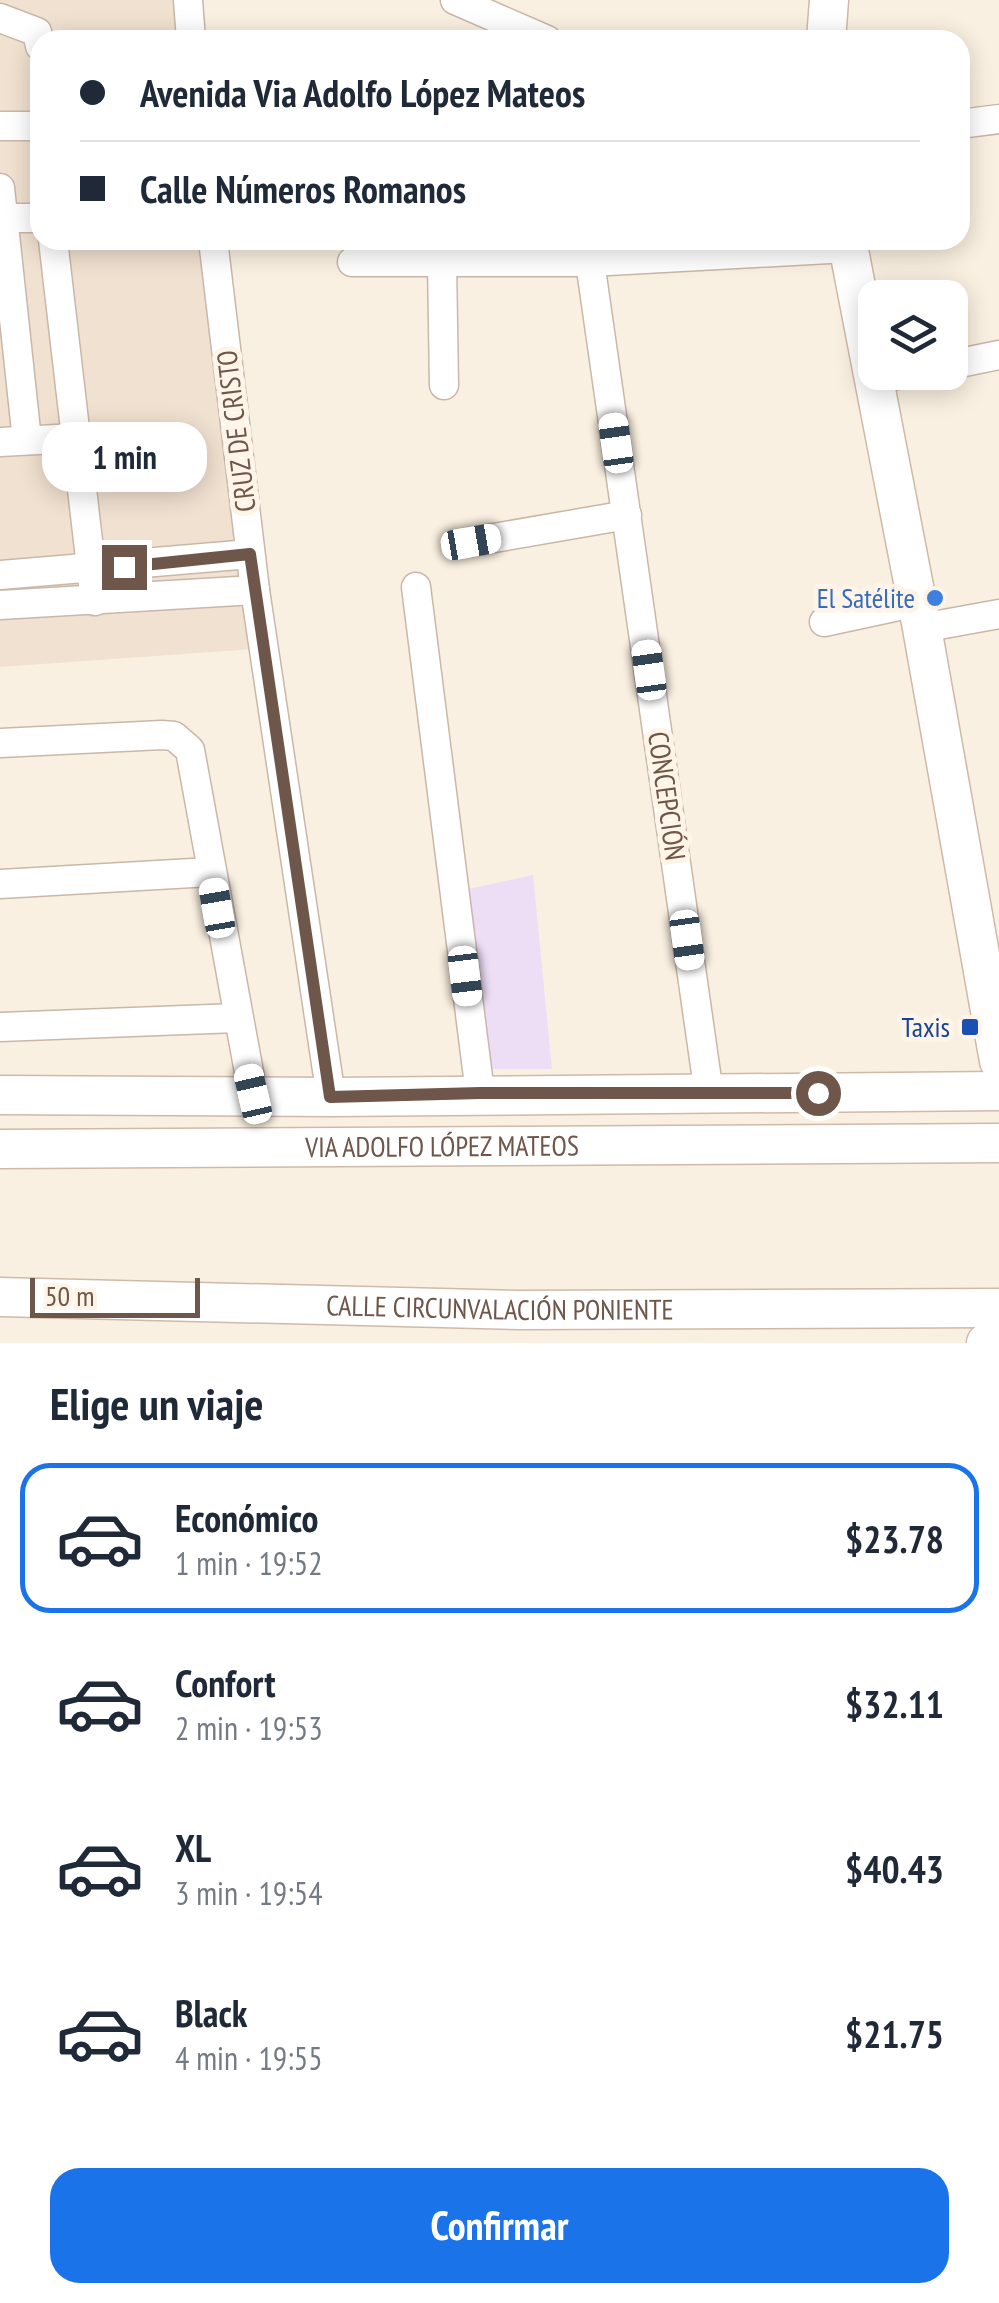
<!DOCTYPE html>
<html lang="es">
<meta charset="utf-8">
<style>
body{margin:0;font-family:"PT Sans Narrow",sans-serif;background:#f6f6f7;color:#1f2937;height:100vh;display:flex;flex-direction:column;font-size:38px;white-space:nowrap}
*{box-sizing:border-box;margin:0}
p{font-size:32px;color:#747a83}
.icon{flex:none;width:55px;height:55px;fill:none;stroke:currentColor;stroke-width:2;stroke-linecap:round;stroke-linejoin:round}
.map{position:relative;height:1343px;overflow:hidden}
.drawer{display:flex;flex-direction:column;background:#fff;flex:1}
.drawer>*{flex:none}
.guide{position:absolute;left:30px;top:30px;width:940px;height:220px;border-radius:30px;box-shadow:0 5px 25px #0003;display:grid;align-content:center;height:220px;padding:0 50px;background:#fff}
.tools{position:absolute;left:858px;top:280px;display:grid;gap:20px}
.tools a{display:grid;place-items:center;width:110px;height:110px;border-radius:20px;background:#fff;box-shadow:0 5px 25px #0003;font-size:50px}
.scale{position:absolute;left:30px;bottom:25px;width:170px;box-sizing:border-box;padding-left:10px;border:5px solid #6f564a;border-top:0;font-size:28px;line-height:35px;white-space:nowrap;color:#6f564a;-webkit-text-stroke:8px #fef4e7;paint-order:stroke}
.end{position:absolute;width:45px;height:45px;margin:-22px;border:12px solid #6f564a;background:#fff;box-shadow:0 0 0 5px #fff}
.from{border-radius:50%}
.bubble{position:absolute;height:70px;border-radius:30px;background:#fff;box-shadow:0 5px 25px #0003;font-size:32px;font-weight:700;line-height:70px;text-align:center}
.car{position:absolute;width:30px;height:60px;margin:-30px -15px;border-radius:12px;box-shadow:0 0 8px 2px #0007;background:linear-gradient(#fff 24%,#345 0 40%,#fff 0 76%,#345 0 86%,#fff 0)}
.guide b{display:flex;align-items:center;gap:35px;height:95px;font-size:38px}
.guide b+b{border-top:2px solid #e0e1e3}
.guide i{width:25px;height:25px;background:#1f2937}
ul{padding:0;list-style:none}
li{display:flex;align-items:center;gap:30px;height:150px;margin:0 20px 15px;padding:0 30px;border:5px solid transparent;border-radius:30px}
li div{flex:1}
li b{display:block;font-size:38px}
li em{font-style:normal;font-weight:700}
li.on{border-color:#1a73e8}
li>.icon{width:90px;height:90px;stroke-width:1.5}
h2{padding:0 50px;font-size:45px;line-height:120px}
.button{display:flex;gap:20px;margin-top:auto;padding:20px 50px}
.button a{flex:1;height:115px;border-radius:30px;background:#1a73e8;color:#fff;font-size:40px;font-weight:700;line-height:115px;text-align:center}
.map>svg:first-child{display:block}
.residential{fill:#f1e1d0}
.education{fill:#eddef6}
.lines{fill:none;stroke-linecap:round;stroke-linejoin:round}
.street-casing{stroke:#c9b7a9;stroke-width:31}
.secondary-casing{stroke:#cfb9a9;stroke-width:41}
.street{stroke:#fff;stroke-width:28}
.secondary{stroke:#fff;stroke-width:38}
.route{stroke:#6f564a;stroke-width:12}
.shop-dot{fill:#3f7fe0;stroke:#fef4e7;stroke-width:4}
.transit-dot{fill:#1a4fb4;stroke:#fef4e7;stroke-width:4}
.labels{text-anchor:middle;stroke-width:10;stroke-linejoin:round;paint-order:stroke}
.street-label{font-size:28px;fill:#6f564a;stroke:#fef4e7}
.shop-label{font-size:28px;fill:#366cbe;stroke:#fef4e7;text-anchor:end}
.transit-label{font-size:28px;fill:#164399;stroke:#fef4e7;text-anchor:end}
</style>
<div class="map">
<svg width="999" height="1343" viewBox="0 0 999 1343">
<rect width="100%" height="100%" fill="#faf0e1"/>
<polygon class="residential" points="0,0 188,0 192,40 40,40 40,240 212,240 254,649 0,667"/>
<polygon class="education" points="533,875 552,1069 489,1069 468,889"/>
<g class="lines">
<g class="street-casing">
<g id="street">
<polyline points="188,0 191,40"/>
<polyline points="455,0 547,40"/>
<polyline points="0,18 37,32 40,46"/>
<polyline points="960,124 999,119"/>
<polyline points="0,126 40,126"/>
<polyline points="0,188 27,440"/>
<polyline points="3,218 40,218"/>
<polyline points="53,240 95,601"/>
<polyline points="213,240 255,590 331,1097"/>
<polyline points="352,262 590,262 848,248"/>
<polyline points="442,262 444,385"/>
<polyline points="590,262 709,1094"/>
<polyline points="950,365 999,355"/>
<polyline points="873,380 911,372"/>
<polyline points="0,442 76,438"/>
<polyline points="471,542 627,515"/>
<polyline points="0,575 250,554"/>
<polyline points="416,587 480,1093"/>
<polyline points="0,605 255,590"/>
<polyline points="824,622 917,602"/>
<polyline points="922,628 999,614"/>
<polyline points="0,743 162,735 174,736 190,750 253,1094"/>
<polyline points="0,884 210,872"/>
<polyline points="0,1027 237,1018"/>
</g>
</g>
<g class="secondary-casing">
<g id="secondary">
<polyline points="826,40 829,0"/>
<polyline points="847,240 922,628 999,1061"/>
<polyline points="0,1095 331,1097 999,1091"/>
<path id="s1" d="M 0,1149 L 999,1143"/>
<path id="s2" d="M 0,1297 L 520,1310 L 999,1308"/>
<polyline points="986,1343 999,1331"/>
</g>
</g>
<use href="#street" class="street"/>
<use href="#secondary" class="secondary"/>
</g>
<g class="lines">
<polyline class="route" points="124,567 250,554 330,1097 480,1093 818,1093"/>
</g>
<circle class="shop-dot" cx="935" cy="598" r="10"/>
<rect class="transit-dot" x="960" y="1017" width="20" height="20" rx="5"/>
<g class="labels">
<g class="street-label">
<text transform="translate(236 431) rotate(-97)" y="10">CRUZ DE CRISTO</text>
<text transform="translate(667 796) rotate(82)" y="10">CONCEPCIÓN</text>
<text dy="10" stroke="none"><textPath href="#s1" startOffset="442">VIA ADOLFO LÓPEZ MATEOS</textPath></text>
<text dy="10" stroke="none"><textPath href="#s2" startOffset="500">CALLE CIRCUNVALACIÓN PONIENTE</textPath></text>
</g>
<g class="shop-label">
<text x="915" y="608">El Satélite</text>
</g>
<g class="transit-label">
<text x="950" y="1037">Taxis</text>
</g>
</g>
</svg>
<div class="tools">
<a><svg class="icon" aria-label="layers" viewBox="0 0 24 24"><path d="M12 4l9 5-9 5-9-5zM3 14l9 5 9-5"/></svg></a>
</div>
<div class="scale">50 m</div>
<i class="end from" style="left:818px;top:1093px"></i>
<i class="end" style="left:124px;top:567px"></i>
<div class="bubble" style="left:42px;top:422px;width:165px">1 min</div>
<i class="car" style="left:616px;top:443px;rotate:352deg"></i>
<i class="car" style="left:471px;top:542px;rotate:80deg"></i>
<i class="car" style="left:649px;top:670px;rotate:352deg"></i>
<i class="car" style="left:217px;top:908px;rotate:350deg"></i>
<i class="car" style="left:687px;top:940px;rotate:172deg"></i>
<i class="car" style="left:465px;top:976px;rotate:173deg"></i>
<i class="car" style="left:253px;top:1094px;rotate:347deg"></i>
<div class="guide">
<b><i class="from"></i>Avenida Via Adolfo López Mateos</b>
<b><i></i>Calle Números Romanos</b>
</div>
</div>
<section class="drawer">
<h2>Elige un viaje</h2>
<ul>
<li class="on"><svg class="icon" aria-label="car" viewBox="0 0 24 24"><path d="M5 17H2v-5l4-1 3-4h7l3 4 3 1v5h-3M9 17h6M6 11h13"/><circle cx="7" cy="17" r="2"/><circle cx="17" cy="17" r="2"/></svg><div><b>Económico</b><p>1 min · 19:52</p></div><em>$23.78</em></li>
<li><svg class="icon" aria-label="car" viewBox="0 0 24 24"><path d="M5 17H2v-5l4-1 3-4h7l3 4 3 1v5h-3M9 17h6M6 11h13"/><circle cx="7" cy="17" r="2"/><circle cx="17" cy="17" r="2"/></svg><div><b>Confort</b><p>2 min · 19:53</p></div><em>$32.11</em></li>
<li><svg class="icon" aria-label="car" viewBox="0 0 24 24"><path d="M5 17H2v-5l4-1 3-4h7l3 4 3 1v5h-3M9 17h6M6 11h13"/><circle cx="7" cy="17" r="2"/><circle cx="17" cy="17" r="2"/></svg><div><b>XL</b><p>3 min · 19:54</p></div><em>$40.43</em></li>
<li><svg class="icon" aria-label="car" viewBox="0 0 24 24"><path d="M5 17H2v-5l4-1 3-4h7l3 4 3 1v5h-3M9 17h6M6 11h13"/><circle cx="7" cy="17" r="2"/><circle cx="17" cy="17" r="2"/></svg><div><b>Black</b><p>4 min · 19:55</p></div><em>$21.75</em></li>
</ul>
<div class="button"><a>Confirmar</a></div>
</section>
